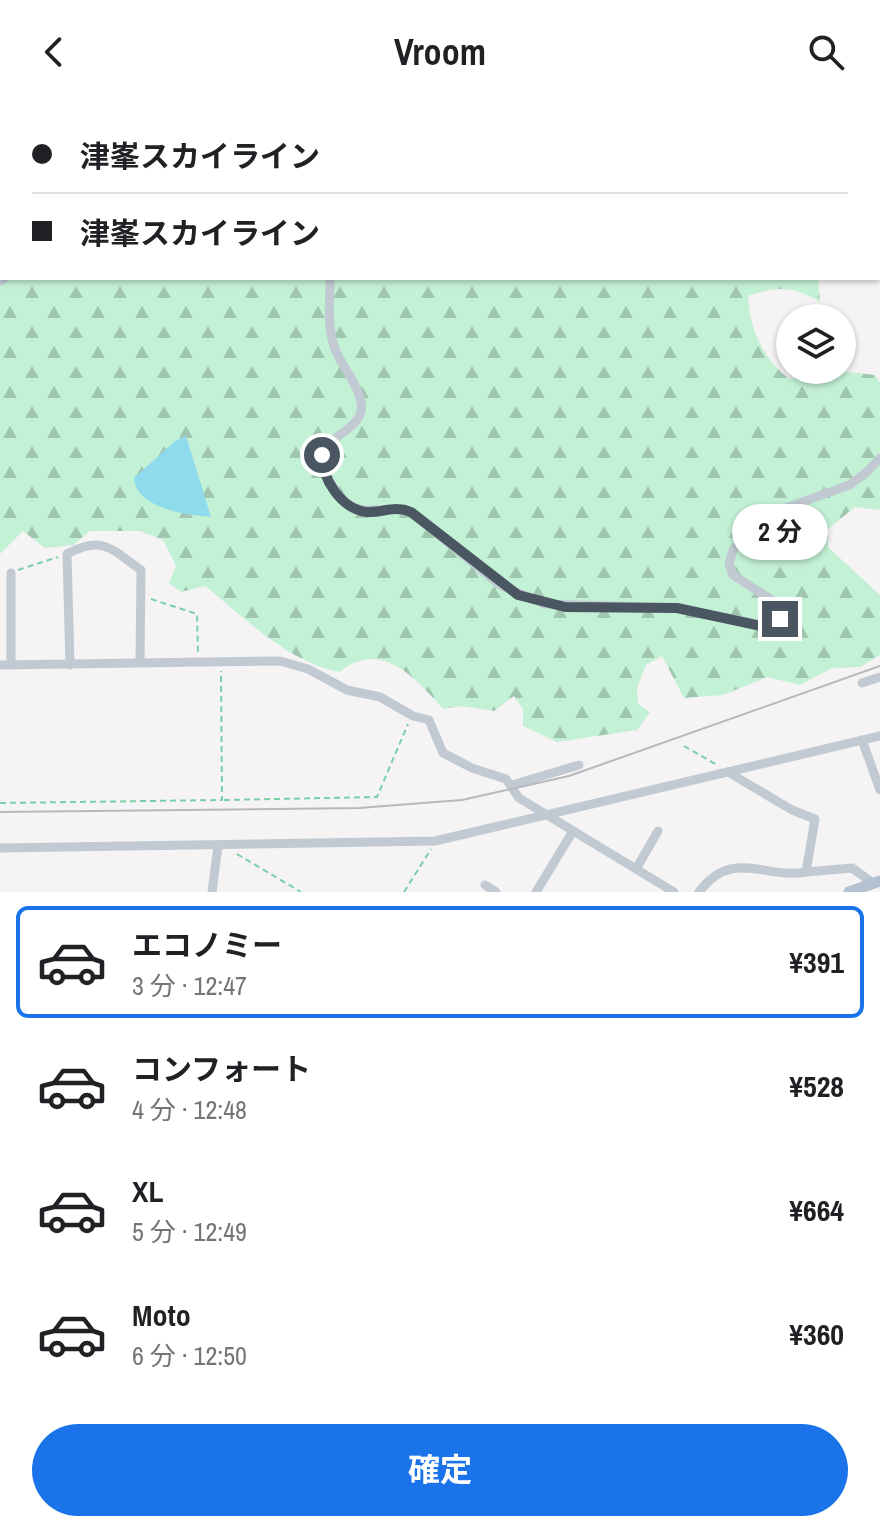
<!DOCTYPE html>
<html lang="ja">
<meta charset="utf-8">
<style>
body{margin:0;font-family:"Archivo Narrow","Noto Sans JP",sans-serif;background:#f2f2f2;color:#202124;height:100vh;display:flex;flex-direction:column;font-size:30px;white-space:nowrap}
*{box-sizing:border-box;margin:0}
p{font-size:26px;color:#757577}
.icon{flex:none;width:44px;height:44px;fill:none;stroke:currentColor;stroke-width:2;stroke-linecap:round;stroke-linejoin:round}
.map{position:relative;height:788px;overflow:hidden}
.drawer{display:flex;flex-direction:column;background:#fff;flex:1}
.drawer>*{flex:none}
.guide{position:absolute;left:0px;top:0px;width:880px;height:176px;box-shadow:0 2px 6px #0004;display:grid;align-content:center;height:176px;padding:0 32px;background:#fff}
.buttons{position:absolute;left:776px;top:200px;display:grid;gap:16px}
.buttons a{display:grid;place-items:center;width:80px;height:80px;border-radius:50%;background:#fff;box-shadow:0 2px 6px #0004;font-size:40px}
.end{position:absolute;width:36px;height:36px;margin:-18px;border:10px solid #4a5661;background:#fff;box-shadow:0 0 0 4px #fff}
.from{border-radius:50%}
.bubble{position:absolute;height:56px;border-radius:28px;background:#fff;box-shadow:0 2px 6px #0004;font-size:26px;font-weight:700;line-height:56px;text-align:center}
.guide b{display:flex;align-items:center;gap:28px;height:76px;font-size:30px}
.guide b+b{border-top:2px solid #e0e0e0}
.guide i{width:20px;height:20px;background:#202124}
ul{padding:14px 0 0;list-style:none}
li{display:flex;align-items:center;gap:24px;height:112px;margin:0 16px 12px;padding:0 16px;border:4px solid transparent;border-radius:12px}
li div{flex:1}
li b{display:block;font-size:30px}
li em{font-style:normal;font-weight:700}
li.selected{border-color:#1a73e8}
li>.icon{width:72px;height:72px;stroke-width:1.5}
.button{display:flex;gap:16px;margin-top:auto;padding:16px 32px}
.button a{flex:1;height:92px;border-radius:48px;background:#1a73e8;color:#fff;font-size:32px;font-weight:700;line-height:92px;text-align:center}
header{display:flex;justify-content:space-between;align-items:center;height:104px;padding:0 32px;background:#fff;font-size:36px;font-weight:700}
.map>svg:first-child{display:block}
.forest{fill:url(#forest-firs)}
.water{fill:#90daee}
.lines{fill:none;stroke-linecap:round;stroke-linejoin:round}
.path{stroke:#7ad0a6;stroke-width:2;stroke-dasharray:6 4;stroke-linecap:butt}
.minor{stroke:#c1cad2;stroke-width:9}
.major{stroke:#b3c2d1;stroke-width:11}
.rail{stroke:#b5b8bd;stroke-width:2}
.route{stroke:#4a5661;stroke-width:10}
</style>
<header><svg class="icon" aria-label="back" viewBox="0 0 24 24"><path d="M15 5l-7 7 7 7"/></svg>Vroom<svg class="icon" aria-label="search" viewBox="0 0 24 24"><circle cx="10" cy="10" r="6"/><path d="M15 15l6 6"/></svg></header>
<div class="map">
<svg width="880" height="788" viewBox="0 0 880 788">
<defs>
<pattern id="forest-firs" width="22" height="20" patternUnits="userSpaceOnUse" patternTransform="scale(2)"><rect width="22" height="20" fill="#c3f1d5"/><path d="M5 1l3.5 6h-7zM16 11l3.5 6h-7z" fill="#a0c6b0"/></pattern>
</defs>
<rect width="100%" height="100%" fill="#f5f3f3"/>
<path class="forest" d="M 0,0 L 846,0 L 2,2 L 2,174 L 818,174 L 820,198 C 793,182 777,182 748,192 C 750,226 762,253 789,275 L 832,266 L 875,271 L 880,279 L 880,406 L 855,403 L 828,425 L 828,443 L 880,491 L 880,551 L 860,563 L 832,564 L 800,581 L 767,573 L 723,591 L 684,594 L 662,552 L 646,561 L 637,584 L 638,600 L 650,608 L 637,626 L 557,638 L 523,622 L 523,605 L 514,592 L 494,607 L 461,602 L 443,605 C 416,574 380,534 340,568 C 288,558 246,515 205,482 L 181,488 L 169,479 L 176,462 L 163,436 L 140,427 L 90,427 L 73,441 L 45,444 L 23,427 L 0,450 Z"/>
<path class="water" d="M 186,332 L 211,413 C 188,411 136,405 134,374 L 175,337 Z"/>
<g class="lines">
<g class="path">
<polyline points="18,466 58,453"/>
<polyline points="151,495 197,510 198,551"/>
<polyline points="684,642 717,661"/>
<polyline points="224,696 377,693 408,620"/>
<polyline points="0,699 222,696 221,567"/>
<polyline points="237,750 301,788"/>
<polyline points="404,788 431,745"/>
</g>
<g class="minor">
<polyline points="61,2 65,0"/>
<polyline points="0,38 2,37"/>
<path d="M 330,174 C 330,196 327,221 334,242 C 340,261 357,277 361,298 C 367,331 310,329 326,368 C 330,378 334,388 341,395 C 362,416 387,399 411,408 L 500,481 L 545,500 L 677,504 L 772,523 L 780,515 L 780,501 L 733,471 L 729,459 L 733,446 L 764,412 L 849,381 L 866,369 L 880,354"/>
<polyline points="0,177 5,174"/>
<polyline points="0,561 280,557 308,565 347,586 380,593 413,612 429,616 443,649 472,664 506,675 519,694 674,788"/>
<polyline points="11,561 11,469"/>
<path d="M 70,561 L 67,450 C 104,431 111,445 141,466 L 140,559"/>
<polyline points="862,579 880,573"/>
<polyline points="862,636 880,686"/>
<polyline points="728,668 792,706 815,715 806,768 852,764 873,779"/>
<polyline points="512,681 579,661"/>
<polyline points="0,744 435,737 880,632"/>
<polyline points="636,765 658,727"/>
<polyline points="485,781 496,788"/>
<polyline points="212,788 218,742"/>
<polyline points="536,788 573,727"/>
<path d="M 699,788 C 733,743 765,776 806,768"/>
</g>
<polyline class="major" points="849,788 880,777"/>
<polyline class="rail" points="0,708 359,704 462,696 569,672 880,562"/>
</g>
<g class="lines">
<path class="route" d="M 322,351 C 322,375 341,405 367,408 C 383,409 394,401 411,408 L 518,491 L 565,503 L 677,504 L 766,523 L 780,515"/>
</g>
</svg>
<div class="buttons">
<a><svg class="icon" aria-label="layers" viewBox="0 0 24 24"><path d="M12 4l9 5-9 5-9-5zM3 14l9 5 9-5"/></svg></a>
</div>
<i class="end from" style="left:322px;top:351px"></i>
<i class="end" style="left:780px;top:515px"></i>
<div class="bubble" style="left:732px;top:400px;width:96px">2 分</div>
<div class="guide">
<b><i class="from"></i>津峯スカイライン</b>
<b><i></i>津峯スカイライン</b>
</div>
</div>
<section class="drawer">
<ul>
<li class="selected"><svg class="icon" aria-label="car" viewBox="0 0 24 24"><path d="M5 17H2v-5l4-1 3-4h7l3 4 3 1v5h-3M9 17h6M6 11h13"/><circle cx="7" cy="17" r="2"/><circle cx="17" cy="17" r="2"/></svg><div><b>エコノミー</b><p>3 分 · 12:47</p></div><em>¥391</em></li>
<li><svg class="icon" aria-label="car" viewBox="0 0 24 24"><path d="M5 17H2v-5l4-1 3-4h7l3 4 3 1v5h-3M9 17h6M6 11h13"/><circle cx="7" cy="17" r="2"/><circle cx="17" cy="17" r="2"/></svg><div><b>コンフォート</b><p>4 分 · 12:48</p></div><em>¥528</em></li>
<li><svg class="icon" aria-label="car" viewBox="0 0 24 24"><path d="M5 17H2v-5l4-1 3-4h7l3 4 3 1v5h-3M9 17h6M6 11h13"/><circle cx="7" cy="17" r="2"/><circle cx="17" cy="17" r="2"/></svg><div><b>XL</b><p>5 分 · 12:49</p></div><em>¥664</em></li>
<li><svg class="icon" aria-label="car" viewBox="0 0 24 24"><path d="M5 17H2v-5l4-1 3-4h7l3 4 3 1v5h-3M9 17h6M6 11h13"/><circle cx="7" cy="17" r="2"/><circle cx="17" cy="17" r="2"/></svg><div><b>Moto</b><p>6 分 · 12:50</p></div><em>¥360</em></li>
</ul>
<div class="button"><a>確定</a></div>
</section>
